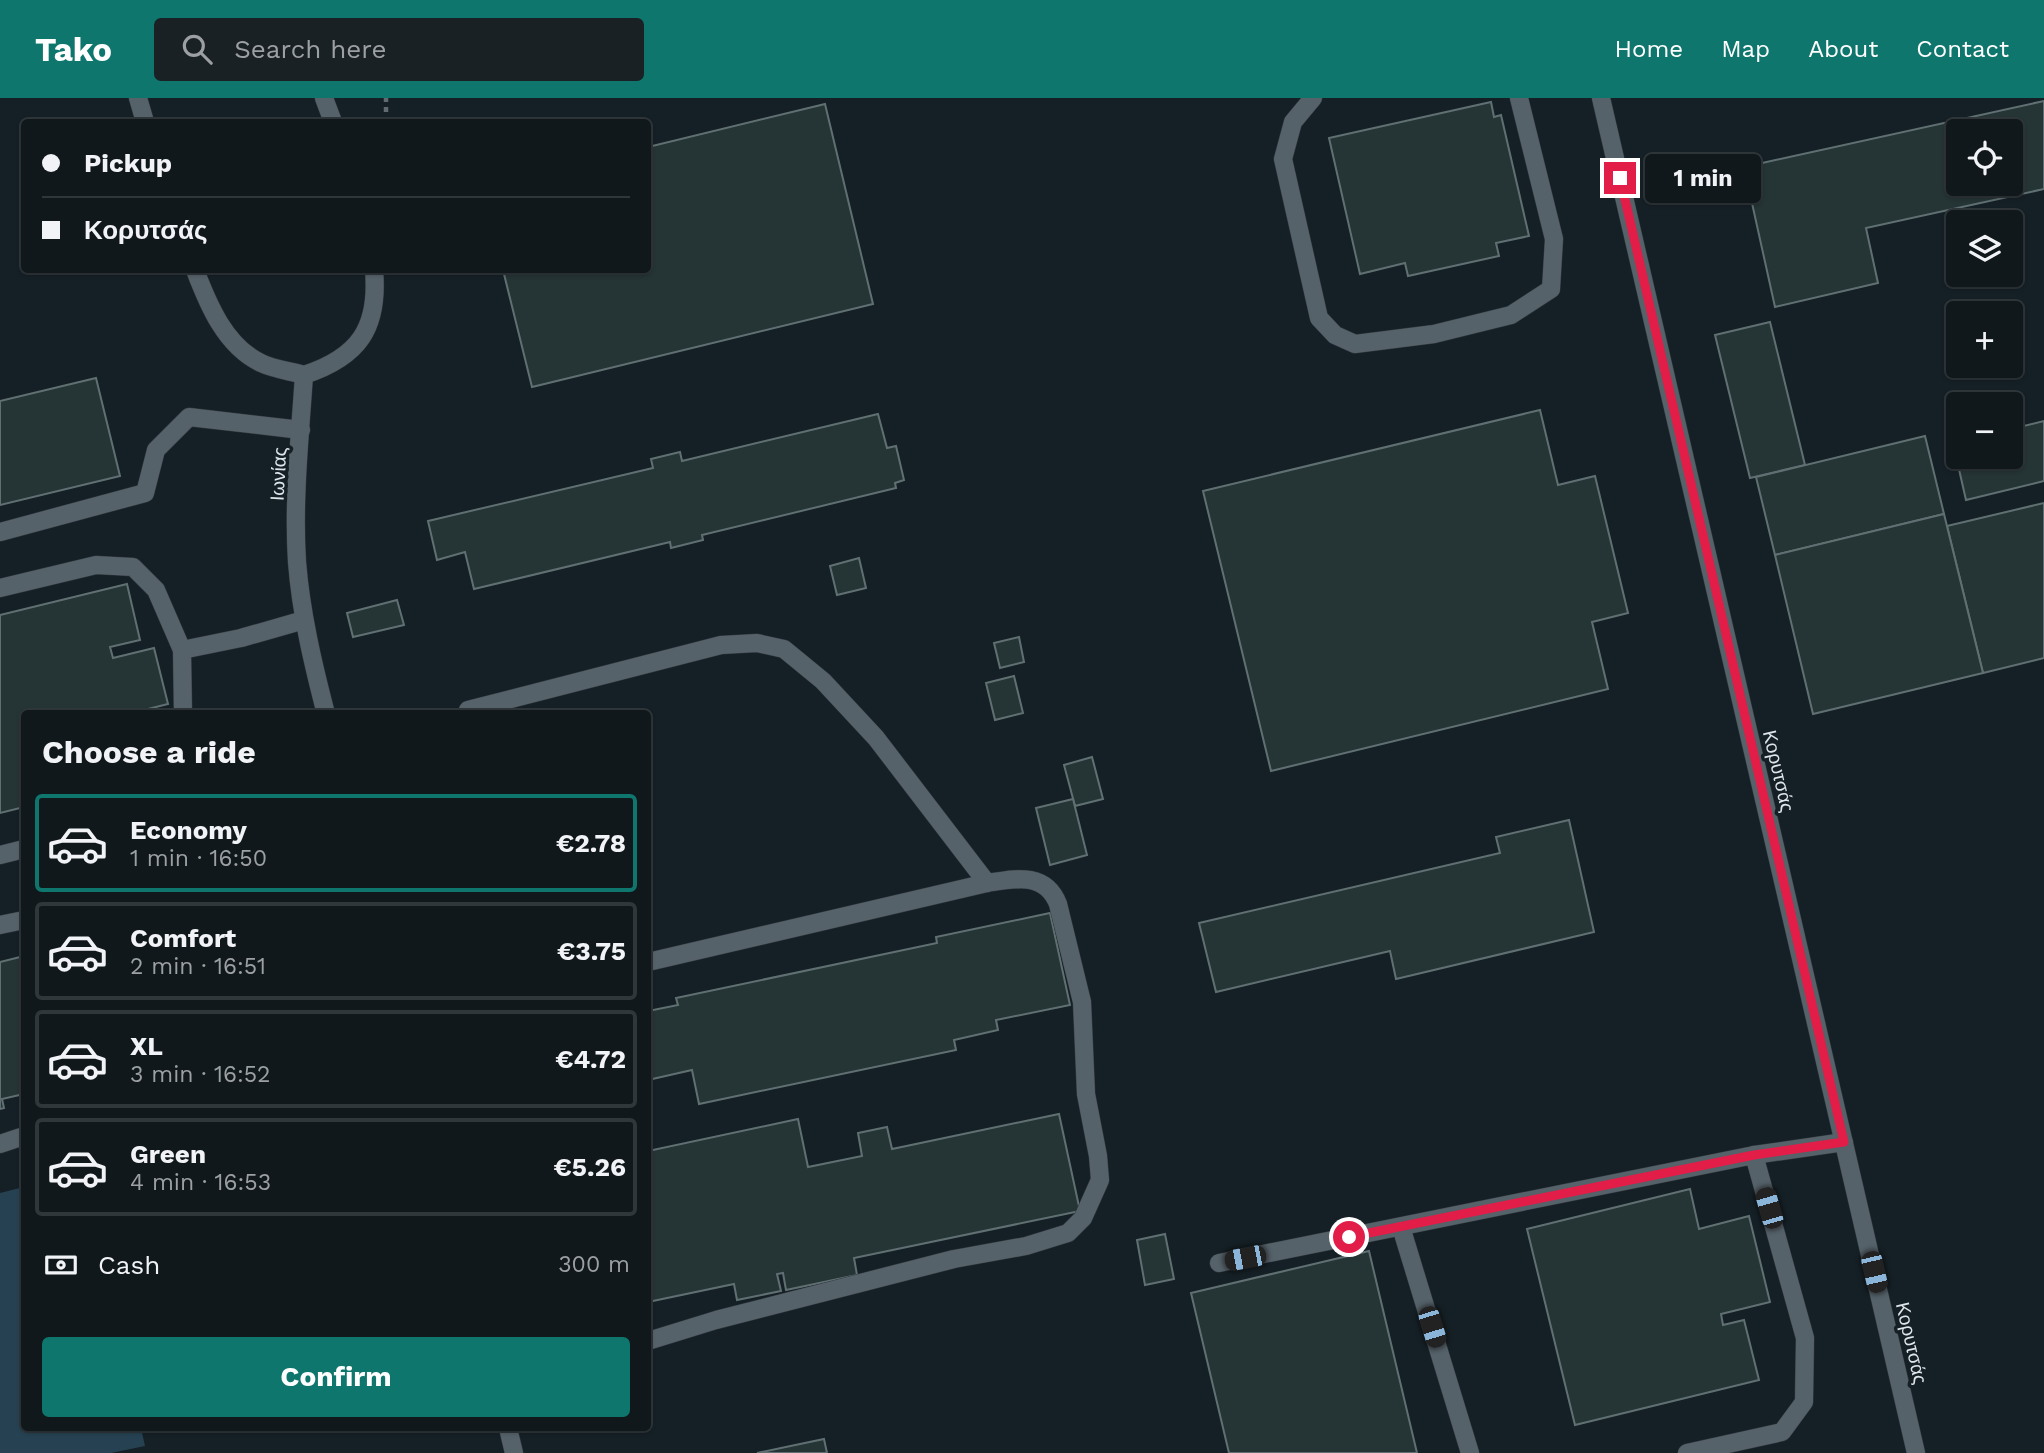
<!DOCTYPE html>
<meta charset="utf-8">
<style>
body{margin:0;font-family:"Work Sans",sans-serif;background:#192125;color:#f1f3f6;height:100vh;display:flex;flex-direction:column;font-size:26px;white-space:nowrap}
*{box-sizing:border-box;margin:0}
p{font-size:23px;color:#9ca0a3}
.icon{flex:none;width:38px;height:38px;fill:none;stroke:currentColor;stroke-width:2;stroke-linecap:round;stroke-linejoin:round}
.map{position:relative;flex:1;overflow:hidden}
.sheet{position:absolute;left:21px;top:612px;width:630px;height:721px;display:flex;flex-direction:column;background:#10181c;border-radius:7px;box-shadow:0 2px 5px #0004,0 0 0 2px #30373b}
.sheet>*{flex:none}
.banner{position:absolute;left:21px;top:21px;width:630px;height:154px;border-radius:7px;box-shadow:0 2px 5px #0004,0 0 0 2px #30373b;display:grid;align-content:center;height:154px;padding:0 21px;background:#10181c}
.fabs{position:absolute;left:1946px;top:21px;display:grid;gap:14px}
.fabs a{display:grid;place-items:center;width:77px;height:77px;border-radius:7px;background:#10181c;box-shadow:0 2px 5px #0004,0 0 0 2px #30373b;font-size:35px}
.end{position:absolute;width:32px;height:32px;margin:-16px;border:9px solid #e11d48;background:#fff;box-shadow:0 0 0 4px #fff}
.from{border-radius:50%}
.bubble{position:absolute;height:49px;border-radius:7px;background:#10181c;box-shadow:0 2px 5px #0004,0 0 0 2px #30373b;font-size:23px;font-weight:700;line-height:49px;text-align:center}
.car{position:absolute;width:21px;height:42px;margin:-21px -10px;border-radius:9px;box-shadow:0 0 5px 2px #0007;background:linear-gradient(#222 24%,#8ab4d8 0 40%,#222 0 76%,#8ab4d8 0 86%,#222 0)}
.banner b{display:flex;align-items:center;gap:24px;height:66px;font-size:26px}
.banner b+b{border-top:2px solid #30373b}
.banner i{width:18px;height:18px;background:#f1f3f6}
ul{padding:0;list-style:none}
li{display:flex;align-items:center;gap:21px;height:98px;margin:0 14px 10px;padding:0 7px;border:4px solid #30373b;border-radius:7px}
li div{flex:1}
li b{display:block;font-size:26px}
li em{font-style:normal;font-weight:700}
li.selected{border-color:#0f766e}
li>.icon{width:63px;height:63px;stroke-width:1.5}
h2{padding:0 21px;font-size:32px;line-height:84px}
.pay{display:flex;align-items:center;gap:18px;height:77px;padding:0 21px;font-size:26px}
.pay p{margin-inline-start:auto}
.primary-button{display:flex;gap:14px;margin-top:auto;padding:14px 21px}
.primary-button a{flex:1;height:80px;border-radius:7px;background:#0f766e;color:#fff;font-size:28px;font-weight:700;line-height:80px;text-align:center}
header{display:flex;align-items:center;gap:42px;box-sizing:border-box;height:98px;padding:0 35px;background:#0f766e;color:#fff}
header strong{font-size:33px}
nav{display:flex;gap:38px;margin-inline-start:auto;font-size:24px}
.search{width:490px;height:63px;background:#192125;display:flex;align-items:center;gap:18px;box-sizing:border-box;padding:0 24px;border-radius:7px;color:#9ca0a3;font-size:26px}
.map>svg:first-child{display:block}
.green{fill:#264252}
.building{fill:#253435;stroke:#607072;stroke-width:2;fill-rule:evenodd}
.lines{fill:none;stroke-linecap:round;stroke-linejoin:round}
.minor-casing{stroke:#333a3f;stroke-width:19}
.path{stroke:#616a70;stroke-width:4.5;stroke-dasharray:5 5;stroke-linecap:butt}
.minor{stroke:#56626a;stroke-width:18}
.route{stroke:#e11d48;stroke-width:9}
.labels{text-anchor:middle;stroke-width:7;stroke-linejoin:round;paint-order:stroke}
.street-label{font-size:19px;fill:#dfe6eb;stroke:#152026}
</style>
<header>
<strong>Tako</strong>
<div class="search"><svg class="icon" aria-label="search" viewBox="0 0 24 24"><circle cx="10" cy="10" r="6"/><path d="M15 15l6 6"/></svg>Search here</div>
<nav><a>Home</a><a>Map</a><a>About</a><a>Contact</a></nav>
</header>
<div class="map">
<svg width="2044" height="1355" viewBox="0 0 2044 1355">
<rect width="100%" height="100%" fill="#152026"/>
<polygon class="green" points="24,1089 24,1330 141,1330 145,1348 111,1355 0,1355 0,1095"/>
<g class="building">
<path d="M 2044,3 L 2044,91 L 1866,130 L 1878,185 L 1775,209 L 1744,69 ZM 1958,33 L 2011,33 L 2011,86 L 1958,86 Z"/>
<polygon points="1491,4 1494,19 1501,17 1529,138 1496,145 1499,158 1408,178 1405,165 1360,176 1329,40"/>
<polygon points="825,6 873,206 532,289 503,172 648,172 648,49"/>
<polygon points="1770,224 1805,367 1750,380 1715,237"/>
<polygon points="96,280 120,378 0,407 0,303"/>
<polygon points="1540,312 1558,387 1595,378 1628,515 1592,524 1608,591 1271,673 1203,393"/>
<polygon points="878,316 887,350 896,348 904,382 895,385 896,390 702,437 703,442 671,450 670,444 474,491 465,454 437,462 428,423 653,370 651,361 680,354 682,363"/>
<polygon points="2044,323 2044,383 1966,402 1953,345 1958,344 1958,359 2011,359 2011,331"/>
<polygon points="1925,338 1944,416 1775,457 1756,379"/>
<polygon points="2044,405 2044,560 1983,575 1947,428"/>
<polygon points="1944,416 1983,575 1813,616 1775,457"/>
<polygon points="859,460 866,490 837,497 830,468"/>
<polygon points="127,486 140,542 110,549 113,560 154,550 168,606 128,616 24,616 24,709 0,715 0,517"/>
<polygon points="397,502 404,527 353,539 347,515"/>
<polygon points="1019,539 1024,564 1000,570 994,545"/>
<polygon points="1014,578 1023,615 995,622 986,585"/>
<polygon points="1092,659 1103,701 1075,708 1064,667"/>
<polygon points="1073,701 1087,757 1050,767 1036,710"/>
<polygon points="1569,722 1594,834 1396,881 1390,853 1216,894 1199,825 1500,755 1496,739"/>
<polygon points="1050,815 1070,907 996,922 998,932 954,942 956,952 699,1006 692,972 648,982 648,913 678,907 676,900 937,845 936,839"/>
<polygon points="24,858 24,996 2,1001 4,1010 0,1011 0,864"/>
<polygon points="1059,1016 1080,1113 854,1160 857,1177 786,1192 783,1175 777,1176 781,1193 737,1202 734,1186 648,1204 648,1053 798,1021 808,1069 862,1058 858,1035 887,1029 892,1051"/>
<polygon points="1690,1091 1699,1131 1749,1118 1770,1204 1721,1216 1723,1227 1744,1222 1759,1282 1575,1327 1527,1131"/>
<polygon points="1165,1136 1174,1181 1145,1187 1137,1142"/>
<polygon points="1369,1153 1417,1355 1229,1355 1191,1195"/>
<polygon points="824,1341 827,1355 757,1355"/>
</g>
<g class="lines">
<g class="minor-casing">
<g id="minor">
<polyline points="138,0 145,24"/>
<polyline points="324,0 333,24"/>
<polyline points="1313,0 1293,24 1283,61 1319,220 1335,237 1355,246 1434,236 1511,217 1551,191 1554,141 1519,0"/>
<polyline points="1601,0 1916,1355"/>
<path d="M 195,172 C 208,206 225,248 261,265 C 273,271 290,273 304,277"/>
<polyline points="0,434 145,395 156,352 189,319 301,332"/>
<polyline points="0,490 96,467 133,469 156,492 182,552 183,616"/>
<polyline points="182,552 241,540 304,522"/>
<path d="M 468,612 L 721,547 L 757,545 L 784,551 L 823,583 L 876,640 L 987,785 C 1014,781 1045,773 1058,806 L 1082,904 L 1086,996 L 1098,1058 L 1100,1082 L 1083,1120 L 1068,1135 L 1026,1148 L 954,1161 L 716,1222 L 648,1243"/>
<path d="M 326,616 C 313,566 301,515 297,464 C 293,402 300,338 304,277 C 359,259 379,230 374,172"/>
<polyline points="0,757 24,751"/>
<polyline points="0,827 24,822"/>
<polyline points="648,864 987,785"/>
<polyline points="0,1046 24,1038"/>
<polyline points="1401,1129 1470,1355"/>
<polyline points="1219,1165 1754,1057 1844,1044"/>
<polyline points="508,1330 514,1355"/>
<polyline points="1687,1355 1782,1334 1804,1304 1805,1240 1754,1057"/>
</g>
</g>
<polyline class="path" points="386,24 386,0"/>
<use href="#minor" class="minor"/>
</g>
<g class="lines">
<polyline class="route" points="1349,1139 1754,1057 1844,1044 1620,80"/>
</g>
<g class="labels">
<g class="street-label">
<text transform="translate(278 376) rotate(-87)" y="7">Ιωνίας</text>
<text transform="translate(1779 673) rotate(77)" y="7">Κορυτσάς</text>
<text transform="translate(1912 1245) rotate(77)" y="7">Κορυτσάς</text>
</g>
</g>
</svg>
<div class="fabs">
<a><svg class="icon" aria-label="locate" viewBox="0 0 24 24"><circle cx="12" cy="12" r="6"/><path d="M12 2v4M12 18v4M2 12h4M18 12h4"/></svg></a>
<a><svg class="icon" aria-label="layers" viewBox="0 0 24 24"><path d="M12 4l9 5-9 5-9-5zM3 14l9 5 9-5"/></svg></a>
<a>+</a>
<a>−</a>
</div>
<i class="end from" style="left:1349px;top:1139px"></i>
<i class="end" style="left:1620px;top:80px"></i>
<div class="bubble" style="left:1645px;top:56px;width:116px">1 min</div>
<i class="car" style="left:1769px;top:1110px;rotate:344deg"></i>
<i class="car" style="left:1245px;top:1160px;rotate:259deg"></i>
<i class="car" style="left:1874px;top:1174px;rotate:167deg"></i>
<i class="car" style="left:1432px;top:1229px;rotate:163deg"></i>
<div class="banner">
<b><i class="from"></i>Pickup</b>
<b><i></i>Κορυτσάς</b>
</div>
<section class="sheet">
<h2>Choose a ride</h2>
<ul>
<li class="selected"><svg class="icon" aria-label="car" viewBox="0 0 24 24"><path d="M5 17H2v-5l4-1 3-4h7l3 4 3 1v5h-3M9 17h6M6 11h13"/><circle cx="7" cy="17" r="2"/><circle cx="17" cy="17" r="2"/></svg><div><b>Economy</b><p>1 min · 16:50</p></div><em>€2.78</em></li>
<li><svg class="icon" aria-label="car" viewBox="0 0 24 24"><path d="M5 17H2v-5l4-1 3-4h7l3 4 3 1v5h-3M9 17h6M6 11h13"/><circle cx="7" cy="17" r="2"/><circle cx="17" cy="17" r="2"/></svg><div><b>Comfort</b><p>2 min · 16:51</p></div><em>€3.75</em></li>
<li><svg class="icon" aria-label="car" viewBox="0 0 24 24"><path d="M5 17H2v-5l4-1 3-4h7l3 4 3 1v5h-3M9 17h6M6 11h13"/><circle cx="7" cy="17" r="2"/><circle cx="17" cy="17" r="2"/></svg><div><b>XL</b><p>3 min · 16:52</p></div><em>€4.72</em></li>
<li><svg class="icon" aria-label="car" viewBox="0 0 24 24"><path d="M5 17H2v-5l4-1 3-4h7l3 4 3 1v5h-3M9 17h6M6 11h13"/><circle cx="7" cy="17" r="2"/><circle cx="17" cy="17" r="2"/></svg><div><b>Green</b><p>4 min · 16:53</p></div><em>€5.26</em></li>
</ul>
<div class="pay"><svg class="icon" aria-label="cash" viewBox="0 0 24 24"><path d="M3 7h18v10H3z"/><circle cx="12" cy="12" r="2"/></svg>Cash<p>300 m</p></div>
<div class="primary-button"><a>Confirm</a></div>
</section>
</div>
